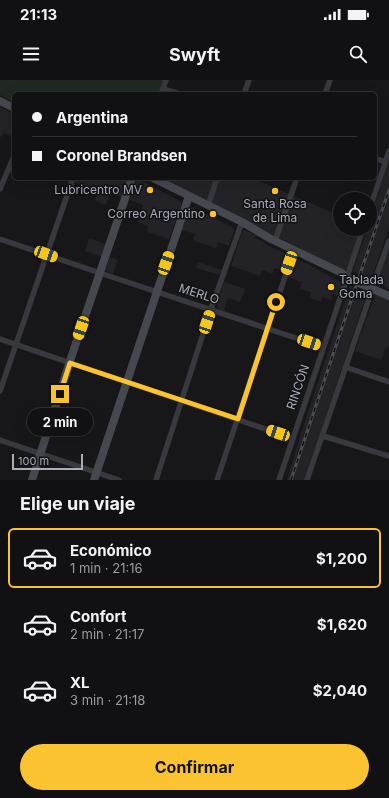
<!DOCTYPE html>
<html lang="es">
<meta charset="utf-8">
<style>
body{margin:0;font-family:Inter,sans-serif;background:#1a1a1d;color:#f1f3f6;height:100vh;display:flex;flex-direction:column;font-size:15px;white-space:nowrap}
*{box-sizing:border-box;margin:0}
p{font-size:13px;color:#9c9da0}
.icon{flex:none;width:22px;height:22px;fill:none;stroke:currentColor;stroke-width:2;stroke-linecap:round;stroke-linejoin:round}
.map{position:relative;height:400px;overflow:hidden}
.side{display:flex;flex-direction:column;background:#111114;flex:1}
.side>*{flex:none}
.hud{position:absolute;left:12px;top:12px;width:365px;height:88px;border-radius:6px;box-shadow:0 4px 16px #0002,0 0 0 1px #303134;display:grid;align-content:center;height:88px;padding:0 20px;background:#111114}
.tools{position:absolute;left:333px;top:112px;display:grid;gap:8px}
.tools a{display:grid;place-items:center;width:44px;height:44px;border-radius:50%;background:#111114;box-shadow:0 4px 16px #0002,0 0 0 1px #303134;font-size:20px}
.scale{position:absolute;left:12px;bottom:10px;width:71px;box-sizing:border-box;padding-left:4px;border:2px solid #a9adba;border-top:0;font-size:11px;line-height:14px;white-space:nowrap;color:#a9adba;-webkit-text-stroke:3px #121215;paint-order:stroke}
.end{position:absolute;width:18px;height:18px;margin:-9px;border:5px solid #fac32f;background:#111;box-shadow:0 0 0 2px #111}
.from{border-radius:50%}
.bubble{position:absolute;height:28px;border-radius:14px;background:#111114;box-shadow:0 4px 16px #0002,0 0 0 1px #303134;font-size:13px;font-weight:700;line-height:28px;text-align:center}
.car{position:absolute;width:12px;height:24px;margin:-12px -6px;border-radius:5px;box-shadow:0 0 3px 1px #0007;background:linear-gradient(#f5c518 24%,#345 0 40%,#f5c518 0 76%,#345 0 86%,#f5c518 0)}
.hud b{display:flex;align-items:center;gap:14px;height:38px;font-size:15px}
.hud b+b{border-top:1px solid #303134}
.hud i{width:10px;height:10px;background:#f1f3f6}
ul{padding:0;list-style:none}
li{display:flex;align-items:center;gap:12px;height:60px;margin:0 8px 6px;padding:0 12px;border:2px solid transparent;border-radius:6px}
li div{flex:1}
li b{display:block;font-size:15px}
li em{font-style:normal;font-weight:700}
li.active{border-color:#fac32f}
li>.icon{width:36px;height:36px;stroke-width:1.5}
h2{padding:0 20px;font-size:18px;line-height:48px}
.button{display:flex;gap:8px;margin-top:auto;padding:8px 20px}
.button a{flex:1;height:46px;border-radius:24px;background:#fac32f;color:#111;font-size:16px;font-weight:700;line-height:46px;text-align:center}
.status{display:flex;justify-content:space-between;align-items:center;height:28px;padding:0 20px;background:#111114;direction:ltr}
.status svg{height:11px;fill:currentColor}
header{display:flex;justify-content:space-between;align-items:center;height:52px;padding:0 20px;background:#111114;font-size:18px;font-weight:700}
.map>svg:first-child{display:block}
.built{fill:#232327}
.green{fill:#1f2821}
.lines{fill:none;stroke-linecap:round;stroke-linejoin:round}
.street{stroke:#38393f;stroke-width:5.5}
.secondary{stroke:#46484f;stroke-width:8}
.rail-casing{stroke:#4b4d54;stroke-width:3}
.rail{stroke:#121215;stroke-width:1.5;stroke-dasharray:4.5;stroke-linecap:butt}
.route{stroke:#fac32f;stroke-width:5}
.poi-dot{fill:#fac32f;stroke:#121215;stroke-width:1.5}
.labels{text-anchor:middle;stroke-width:3;stroke-linejoin:round;paint-order:stroke}
.poi-label{font-size:12px;fill:#a9adba;stroke:#121215;text-anchor:end}
.street-label{font-size:12px;fill:#a9adba;stroke:#121215}
</style>
<div class="status"><b>21:13</b><svg viewBox="0 0 49 12"><path d="M0 12V9h3v3zM5 12V6h3v6zM10 12V3h3v9zM15 12V0h3v12zM26 1h20v11H26zM47 4h2v5h-2z"/></svg></div>
<header><svg class="icon" aria-label="menu" viewBox="0 0 24 24"><path d="M4 6h16M4 12h16M4 18h16"/></svg>Swyft<svg class="icon" aria-label="search" viewBox="0 0 24 24"><circle cx="10" cy="10" r="6"/><path d="M15 15l6 6"/></svg></header>
<div class="map">
<svg width="389" height="400" viewBox="0 0 389 400">
<rect width="100%" height="100%" fill="#17171a"/>
<g class="built">
<polygon points="0,27 14,34 14,54 12,53 10,56 4,53 1,57 0,57"/>
<polygon points="389,80 389,147 371,200 353,191 367,149 370,149 370,139"/>
<polygon points="74,98 132,98 125,118 110,114 106,125 95,121 98,110 73,102"/>
<polygon points="158,98 252,98 340,136 340,149 361,149 347,189 344,190"/>
<polygon points="140,100 180,121 182,124 169,159 147,152 148,146 138,142 143,125 130,120 135,102"/>
<polygon points="192,127 232,147 234,151 229,166 218,162 216,168 193,160 195,154 182,150 189,128"/>
<polygon points="244,150 256,155 255,158 265,163 265,164 289,175 284,191 274,188 272,194 262,190 260,196 231,186 242,152"/>
<polygon points="89,158 109,165 105,178 85,171"/>
<polygon points="387,171 389,172 389,209 381,204 378,199"/>
<polygon points="110,177 118,180 113,194 107,191 106,189"/>
<polygon points="295,179 298,179 341,202 342,204 338,216 333,214 331,220 323,217 321,222 309,218 311,212 300,209 302,202 288,197"/>
<polygon points="198,182 222,190 219,195 196,188"/>
<polygon points="224,202 245,209 240,222 228,218 224,231 219,229 217,225"/>
<polygon points="350,205 367,213 304,400 287,400 301,353"/>
<polygon points="376,215 389,218 389,268 386,267 381,280 355,271 374,218"/>
</g>
<polygon class="green" points="0,0 164,0 160,14 14,14 14,23 0,15"/>
<g class="lines">
<g class="street">
<polyline points="163,9 180,14"/>
<polyline points="161,14 166,0"/>
<polyline points="244,14 249,0"/>
<polyline points="325,14 330,0"/>
<polyline points="375,78 385,82"/>
<polyline points="0,109 14,76"/>
<polyline points="208,126 217,98"/>
<polyline points="370,128 389,71"/>
<polyline points="0,159 100,193 323,267"/>
<polyline points="275,161 297,98"/>
<polyline points="348,194 363,149"/>
<polyline points="373,205 389,161"/>
<polyline points="0,259 292,358"/>
<polyline points="345,287 389,302"/>
<polyline points="0,311 73,98"/>
<polyline points="323,356 389,376"/>
<polyline points="0,360 119,400"/>
<polyline points="156,400 211,229 242,142"/>
<polyline points="217,400 294,170"/>
<polyline points="279,400 347,198"/>
<polyline points="307,400 372,210"/>
</g>
<g class="secondary">
<polyline points="0,21 14,28"/>
<polyline points="153,98 242,142 271,159 342,193 347,198 389,216"/>
<polyline points="32,400 72,275 132,98"/>
<polyline points="94,400 189,116"/>
</g>
<g class="rail-casing">
<polyline id="rail" points="291,400 357,203 389,110"/>
</g>
<use href="#rail" class="rail"/>
</g>
<g class="lines">
<polyline class="route" points="60,314 70,283 238,339 276,222"/>
</g>
<g class="poi-dot">
<circle cx="150" cy="110" r="4"/>
<circle cx="275" cy="111" r="4"/>
<circle cx="213" cy="134" r="4"/>
<circle cx="331" cy="207" r="4"/>
</g>
<g class="labels">
<g class="poi-label">
<text x="142" y="114">Lubricentro MV</text>
<text x="275" y="128" text-anchor="middle">Santa Rosa<tspan x="275" dy="14">de Lima</tspan></text>
<text x="205" y="138">Correo Argentino</text>
<text x="339" y="204" text-anchor="start">Tablada<tspan x="339" dy="14">Goma</tspan></text>
</g>
<g class="street-label">
<text transform="translate(199 214) rotate(18)" y="4">MERLO</text>
<text transform="translate(298 307) rotate(-71)" y="4">RINCÓN</text>
</g>
</g>
</svg>
<div class="tools">
<a><svg class="icon" aria-label="locate" viewBox="0 0 24 24"><circle cx="12" cy="12" r="6"/><path d="M12 2v4M12 18v4M2 12h4M18 12h4"/></svg></a>
</div>
<div class="scale">100 m</div>
<i class="end from" style="left:276px;top:222px"></i>
<i class="end" style="left:60px;top:314px"></i>
<div class="bubble" style="left:27px;top:328px;width:66px">2 min</div>
<i class="car" style="left:46px;top:174px;rotate:110deg"></i>
<i class="car" style="left:166px;top:183px;rotate:19deg"></i>
<i class="car" style="left:289px;top:183px;rotate:199deg"></i>
<i class="car" style="left:207px;top:242px;rotate:18deg"></i>
<i class="car" style="left:81px;top:248px;rotate:199deg"></i>
<i class="car" style="left:309px;top:262px;rotate:109deg"></i>
<i class="car" style="left:278px;top:353px;rotate:289deg"></i>
<div class="hud">
<b><i class="from"></i>Argentina</b>
<b><i></i>Coronel Brandsen</b>
</div>
</div>
<section class="side">
<h2>Elige un viaje</h2>
<ul>
<li class="active"><svg class="icon" aria-label="car" viewBox="0 0 24 24"><path d="M5 17H2v-5l4-1 3-4h7l3 4 3 1v5h-3M9 17h6M6 11h13"/><circle cx="7" cy="17" r="2"/><circle cx="17" cy="17" r="2"/></svg><div><b>Económico</b><p>1 min · 21:16</p></div><em>$1,200</em></li>
<li><svg class="icon" aria-label="car" viewBox="0 0 24 24"><path d="M5 17H2v-5l4-1 3-4h7l3 4 3 1v5h-3M9 17h6M6 11h13"/><circle cx="7" cy="17" r="2"/><circle cx="17" cy="17" r="2"/></svg><div><b>Confort</b><p>2 min · 21:17</p></div><em>$1,620</em></li>
<li><svg class="icon" aria-label="car" viewBox="0 0 24 24"><path d="M5 17H2v-5l4-1 3-4h7l3 4 3 1v5h-3M9 17h6M6 11h13"/><circle cx="7" cy="17" r="2"/><circle cx="17" cy="17" r="2"/></svg><div><b>XL</b><p>3 min · 21:18</p></div><em>$2,040</em></li>
</ul>
<div class="button"><a>Confirmar</a></div>
</section>
